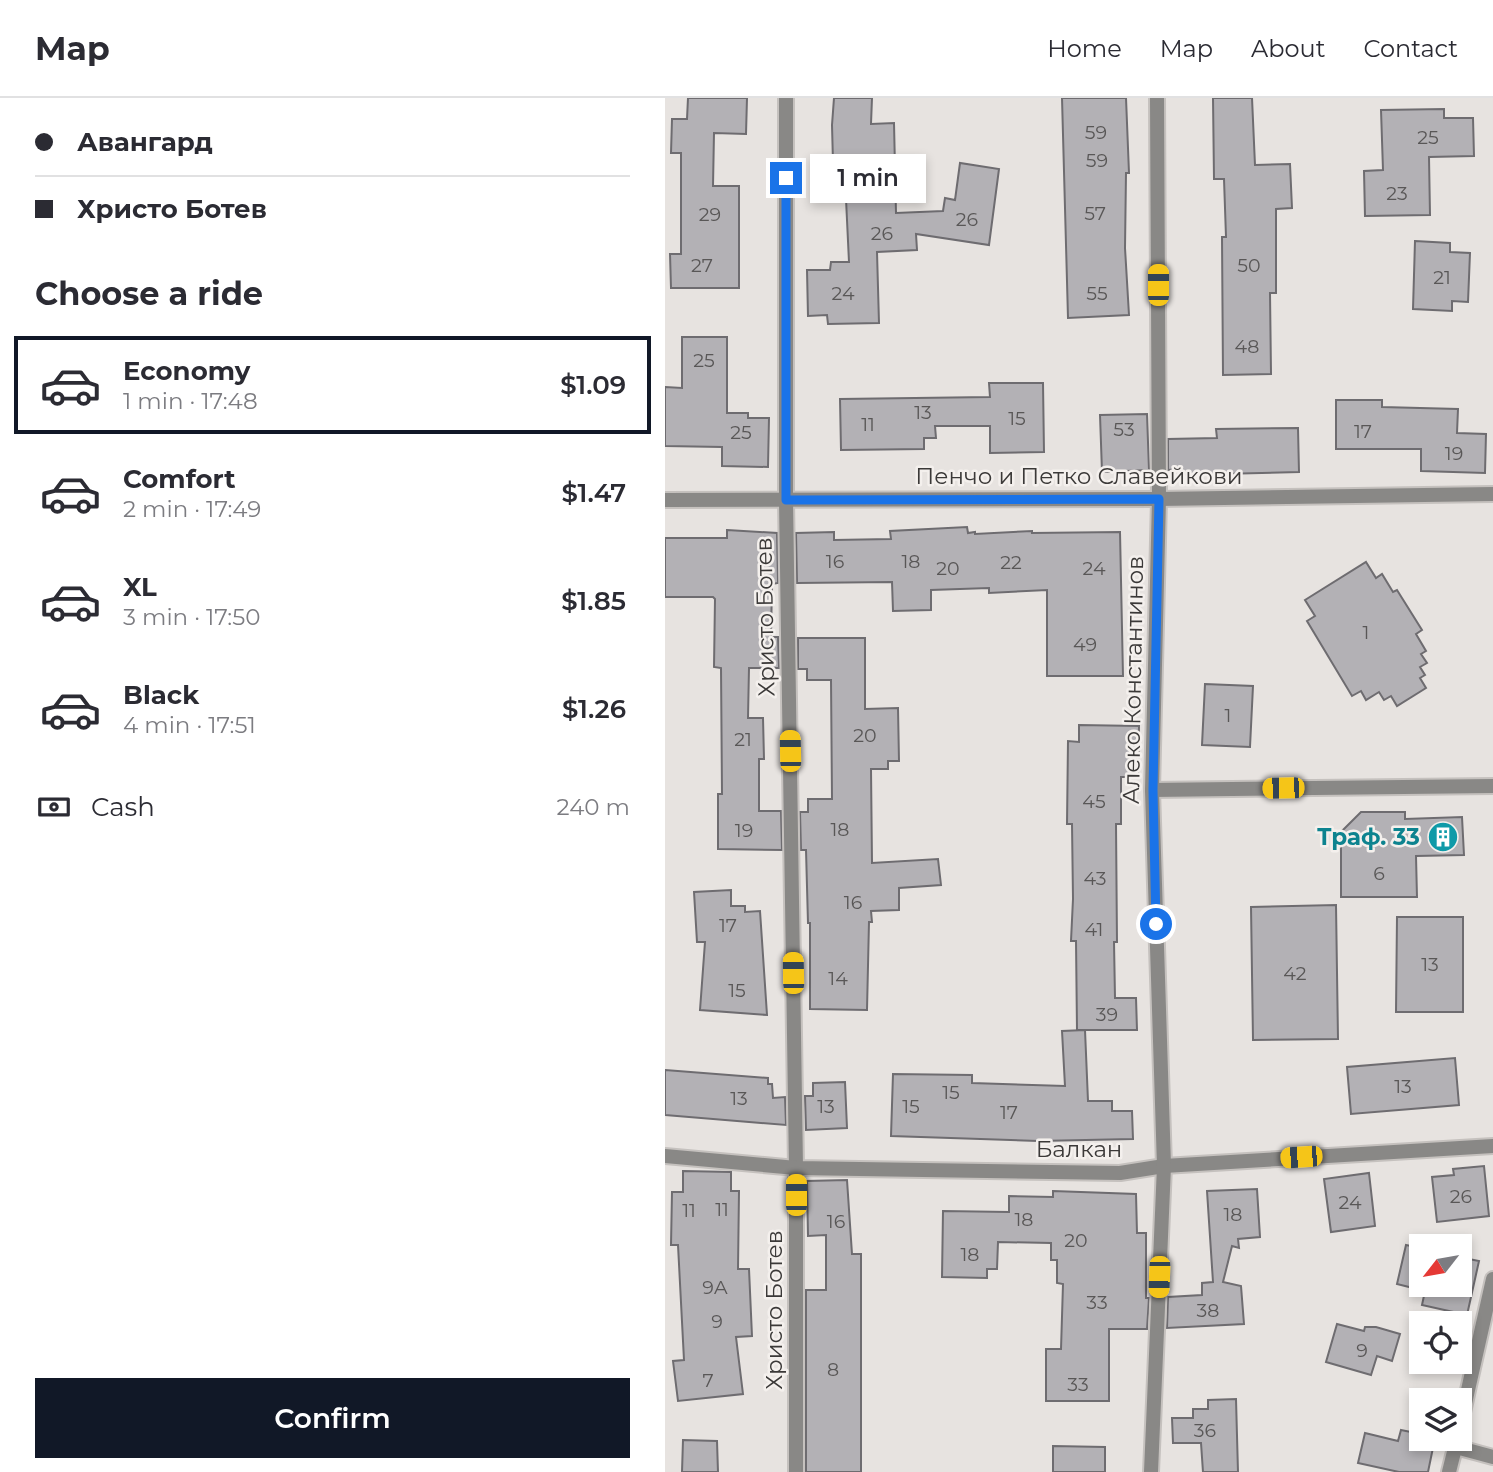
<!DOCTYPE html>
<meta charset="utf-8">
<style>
body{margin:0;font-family:Montserrat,sans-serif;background:#f7f7f7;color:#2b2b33;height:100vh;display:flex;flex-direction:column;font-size:26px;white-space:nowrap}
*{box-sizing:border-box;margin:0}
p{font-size:23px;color:#7c7c81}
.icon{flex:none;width:38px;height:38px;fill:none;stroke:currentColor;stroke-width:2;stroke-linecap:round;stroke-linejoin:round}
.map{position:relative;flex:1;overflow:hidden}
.side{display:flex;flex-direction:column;background:#fff;width:665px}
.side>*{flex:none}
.top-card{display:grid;align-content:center;height:154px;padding:0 35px;background:#fff}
.needle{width:46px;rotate:239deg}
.fabs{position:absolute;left:744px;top:1136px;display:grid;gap:14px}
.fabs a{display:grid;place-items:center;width:63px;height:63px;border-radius:0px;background:#fff;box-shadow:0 4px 10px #0003;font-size:35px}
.end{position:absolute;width:32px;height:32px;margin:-16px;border:9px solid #1a73e8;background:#fff;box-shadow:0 0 0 4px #fff}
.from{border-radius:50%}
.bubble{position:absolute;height:49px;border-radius:0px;background:#fff;box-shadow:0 4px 10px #0003;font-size:23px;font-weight:600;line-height:49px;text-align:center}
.car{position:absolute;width:21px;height:42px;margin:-21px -10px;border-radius:9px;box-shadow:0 0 5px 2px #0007;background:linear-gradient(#f5c518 24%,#345 0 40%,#f5c518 0 76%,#345 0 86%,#f5c518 0)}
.top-card b{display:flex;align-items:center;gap:24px;height:66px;font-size:26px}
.top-card b+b{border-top:2px solid #e1e1e2}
.top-card i{width:18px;height:18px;background:#2b2b33}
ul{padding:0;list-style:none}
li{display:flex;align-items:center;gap:21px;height:98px;margin:0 14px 10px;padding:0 21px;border:4px solid transparent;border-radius:0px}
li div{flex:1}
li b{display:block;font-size:26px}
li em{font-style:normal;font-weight:600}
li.selected{border-color:#111827}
li>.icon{width:63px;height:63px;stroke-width:1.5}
h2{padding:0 35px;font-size:32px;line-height:84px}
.pay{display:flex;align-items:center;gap:18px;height:77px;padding:0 35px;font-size:26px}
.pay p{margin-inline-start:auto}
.primary-button{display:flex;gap:14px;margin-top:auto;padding:14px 35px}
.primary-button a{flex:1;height:80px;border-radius:0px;background:#111827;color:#fff;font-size:28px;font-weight:600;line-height:80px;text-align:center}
header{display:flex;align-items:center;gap:42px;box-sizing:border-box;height:98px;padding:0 35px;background:#fff;border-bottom:2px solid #e1e1e2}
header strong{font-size:33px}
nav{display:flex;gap:38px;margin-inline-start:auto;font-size:24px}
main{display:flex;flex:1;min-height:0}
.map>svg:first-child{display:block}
.building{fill:#b3b1b5;stroke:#6e6c70;stroke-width:2}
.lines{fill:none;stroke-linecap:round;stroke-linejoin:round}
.street-casing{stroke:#c5c1be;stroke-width:18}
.street{stroke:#898886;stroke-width:14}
.route{stroke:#1a73e8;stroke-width:9}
.labels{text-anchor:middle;stroke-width:5;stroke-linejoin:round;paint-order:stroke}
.number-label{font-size:19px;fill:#595757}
.street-label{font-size:23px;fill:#3b3938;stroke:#f4f0ed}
.culture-label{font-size:23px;font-weight:bold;fill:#0d838f;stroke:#f4f0ed;text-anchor:end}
</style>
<header>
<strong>Map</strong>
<nav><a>Home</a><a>Map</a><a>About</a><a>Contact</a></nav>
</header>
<main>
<section class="side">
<div class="top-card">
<b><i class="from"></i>Авангард</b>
<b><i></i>Христо Ботев</b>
</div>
<h2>Choose a ride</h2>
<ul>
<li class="selected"><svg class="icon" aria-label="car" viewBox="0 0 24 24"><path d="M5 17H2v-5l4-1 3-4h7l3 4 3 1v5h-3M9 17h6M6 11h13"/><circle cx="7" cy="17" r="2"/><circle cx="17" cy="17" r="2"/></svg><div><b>Economy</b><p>1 min · 17:48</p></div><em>$1.09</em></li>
<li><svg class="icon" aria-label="car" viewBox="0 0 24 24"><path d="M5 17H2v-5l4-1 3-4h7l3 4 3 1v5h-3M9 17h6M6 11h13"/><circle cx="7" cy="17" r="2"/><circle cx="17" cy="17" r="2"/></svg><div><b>Comfort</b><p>2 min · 17:49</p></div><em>$1.47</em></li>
<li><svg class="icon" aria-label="car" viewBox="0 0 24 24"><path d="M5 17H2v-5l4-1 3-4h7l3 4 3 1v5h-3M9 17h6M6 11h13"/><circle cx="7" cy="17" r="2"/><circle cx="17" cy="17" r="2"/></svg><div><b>XL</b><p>3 min · 17:50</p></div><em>$1.85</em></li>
<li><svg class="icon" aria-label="car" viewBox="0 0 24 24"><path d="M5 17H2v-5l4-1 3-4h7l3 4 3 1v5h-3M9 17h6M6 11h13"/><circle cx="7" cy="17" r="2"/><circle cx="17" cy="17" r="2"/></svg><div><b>Black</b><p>4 min · 17:51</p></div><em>$1.26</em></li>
</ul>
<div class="pay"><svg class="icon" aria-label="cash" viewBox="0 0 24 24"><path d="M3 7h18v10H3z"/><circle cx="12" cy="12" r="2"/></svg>Cash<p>240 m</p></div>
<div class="primary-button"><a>Confirm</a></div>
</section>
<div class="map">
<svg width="828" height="1374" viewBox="0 0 828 1374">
<rect width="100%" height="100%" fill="#e7e3e0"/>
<g class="building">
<polygon points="23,0 82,0 81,36 49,35 48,88 74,88 74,190 6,190 5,156 16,156 16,55 6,55 7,21 22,21"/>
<polygon points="169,0 207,0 206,26 229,25 231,115 278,113 280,100 290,102 295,65 334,71 324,147 251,136 252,152 212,154 214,225 163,226 162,217 143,218 142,172 165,172 166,164 184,164 181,101 169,102 167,27"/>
<polygon points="397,0 461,0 464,75 461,75 460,150 464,217 403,220"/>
<polygon points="548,0 587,0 590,67 625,66 627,110 611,111 611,195 605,195 606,276 558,277 557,139 561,139 559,81 549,81"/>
<polygon points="779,11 779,20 808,20 809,58 764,59 765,117 700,118 699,73 718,72 716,12"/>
<polygon points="750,143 785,145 785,154 805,155 803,204 787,203 787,213 748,211"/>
<polygon points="17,239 62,239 62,315 83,315 83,320 104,320 103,369 57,368 57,349 0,348 0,289 17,290"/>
<polygon points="324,285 378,285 379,354 325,355 325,328 270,328 271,340 259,340 259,351 176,352 175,301 325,299"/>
<polygon points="671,302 717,302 717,309 793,311 792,335 821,336 820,375 756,373 756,351 671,351"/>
<polygon points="482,316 484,372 437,374 435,317"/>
<polygon points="633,330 634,374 514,377 514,371 503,372 503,341 552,340 551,331"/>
<polygon points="302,429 303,435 310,434 310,436 367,433 367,435 455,434 458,578 382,578 382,492 324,495 324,490 266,492 266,512 228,513 227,484 132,485 131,435 169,434 169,442 226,441 225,433"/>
<polygon points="62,432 112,435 113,485 107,486 106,539 113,539 114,570 84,570 83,620 98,620 99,661 94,661 94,713 116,713 117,752 53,751 53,696 57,696 56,570 49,569 50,501 48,499 0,499 0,440 62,440"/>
<polygon points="701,464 711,480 717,476 728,494 732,492 757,532 751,536 761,553 756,556 762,565 755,569 760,577 755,580 761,590 732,608 726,598 719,602 714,594 701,602 696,593 687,598 642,523 650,518 640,502"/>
<polygon points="133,540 200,540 200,611 233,610 234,663 223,663 223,671 206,671 207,765 273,761 276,787 234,790 234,812 206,813 207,824 204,824 202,912 145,911 145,825 143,825 141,752 136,752 135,714 143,714 143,701 167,701 166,582 142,582 142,571 133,571"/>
<polygon points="540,586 588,588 585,649 537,647"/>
<polygon points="414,627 474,628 473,679 456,679 456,726 451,726 452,844 449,844 450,900 471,900 472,932 412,932 411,843 406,843 408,801 407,726 402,726 403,643 414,644"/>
<polygon points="696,714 740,714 740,721 797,719 799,757 751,758 752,799 676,799 676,734"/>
<polygon points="66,792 66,808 80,808 80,814 95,813 102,917 35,912 40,844 32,844 29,794"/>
<polygon points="671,807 673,941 588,942 586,809"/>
<polygon points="732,819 798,819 798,914 731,914"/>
<polygon points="420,932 423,1003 447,1003 447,1013 467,1013 468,1041 373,1043 226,1038 228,976 307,977 307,985 400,988 397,933"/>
<polygon points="790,960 794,1007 686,1016 682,969"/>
<polygon points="0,972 103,980 103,986 107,986 108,1000 120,999 121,1027 0,1017"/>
<polygon points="180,984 182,1030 141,1032 140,998 148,998 148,985"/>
<polygon points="819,1068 824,1118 772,1124 767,1079 789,1077 788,1071"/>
<polygon points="18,1073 66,1074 66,1093 74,1093 73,1171 84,1171 87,1238 71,1239 78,1296 13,1303 8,1263 19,1262 13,1147 6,1147 7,1094 18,1094"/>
<polygon points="704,1075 710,1128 666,1134 659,1081"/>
<polygon points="182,1082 187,1156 196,1156 196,1374 141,1374 141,1192 161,1192 161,1137 143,1138 142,1083"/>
<polygon points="592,1091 595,1139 573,1141 574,1150 567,1148 558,1184 576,1188 579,1226 502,1230 503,1199 537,1197 537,1185 548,1184 542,1093"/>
<polygon points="388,1093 471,1096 472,1135 481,1135 481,1200 484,1200 482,1231 444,1231 444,1303 381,1303 381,1251 396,1251 398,1186 392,1185 392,1162 386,1162 386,1145 333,1144 332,1171 322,1171 322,1180 277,1179 278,1113 344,1114 344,1098 388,1099"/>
<polygon points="741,1147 756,1150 756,1186 794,1186 794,1159 814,1163 802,1217 757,1207 760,1193 732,1186"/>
<polygon points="672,1226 699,1233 700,1229 711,1229 735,1236 727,1263 712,1258 706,1277 661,1264"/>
<polygon points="571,1301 573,1374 538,1374 536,1345 508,1345 507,1320 528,1320 528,1311 543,1311 543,1302"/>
<polygon points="736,1332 756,1336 756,1340 770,1340 763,1374 734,1374 693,1365 700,1335 733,1343"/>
<polygon points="18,1342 52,1343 53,1374 17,1374"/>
<polygon points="388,1348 440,1349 440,1374 388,1374"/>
</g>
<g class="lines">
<g class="street-casing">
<g id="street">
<polyline points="121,0 121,402 131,1070 131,1374"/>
<polyline points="0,402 494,401 828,396"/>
<polyline points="487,692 828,688"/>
<polyline points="0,1058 131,1070 455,1075 499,1068 828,1048"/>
<polyline points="794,1332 828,1181"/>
<polyline points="791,1349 828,1359"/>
<polyline points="486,1374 499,1068 487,692 494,401 492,0"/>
<polyline points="784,1374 792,1342"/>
</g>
</g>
<use href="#street" class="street"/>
</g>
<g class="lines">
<polyline class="route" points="121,80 121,402 494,401 488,692 491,826"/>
</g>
<defs>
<g id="building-disc" transform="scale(1.575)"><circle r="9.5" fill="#0f9aa8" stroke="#f4f0ed"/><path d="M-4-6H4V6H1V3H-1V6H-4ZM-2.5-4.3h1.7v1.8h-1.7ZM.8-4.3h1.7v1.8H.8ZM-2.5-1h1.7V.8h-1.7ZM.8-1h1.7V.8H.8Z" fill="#fff"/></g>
</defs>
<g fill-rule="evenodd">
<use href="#building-disc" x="778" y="739"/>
</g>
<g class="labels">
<g class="number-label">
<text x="431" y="41">59</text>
<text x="763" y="46">25</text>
<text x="432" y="69">59</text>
<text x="732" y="102">23</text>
<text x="430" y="122">57</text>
<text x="45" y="123">29</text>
<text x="302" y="128">26</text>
<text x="217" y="142">26</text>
<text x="37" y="174">27</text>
<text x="584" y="174">50</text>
<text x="777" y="186">21</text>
<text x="178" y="202">24</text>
<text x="432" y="202">55</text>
<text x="582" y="255">48</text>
<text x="39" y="269">25</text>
<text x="258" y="321">13</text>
<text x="352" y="327">15</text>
<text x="203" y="333">11</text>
<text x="459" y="338">53</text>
<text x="698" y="340">17</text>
<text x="76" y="341">25</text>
<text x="789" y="362">19</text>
<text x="170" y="470">16</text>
<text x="246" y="470">18</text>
<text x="346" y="471">22</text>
<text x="283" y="477">20</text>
<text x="429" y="477">24</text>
<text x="701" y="541">1</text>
<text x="420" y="553">49</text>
<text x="563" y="624">1</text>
<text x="200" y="644">20</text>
<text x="78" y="648">21</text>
<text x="429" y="710">45</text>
<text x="175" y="738">18</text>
<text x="79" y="739">19</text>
<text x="714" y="782">6</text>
<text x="430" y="787">43</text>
<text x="188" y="811">16</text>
<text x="63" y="834">17</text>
<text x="429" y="838">41</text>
<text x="765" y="873">13</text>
<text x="630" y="882">42</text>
<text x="173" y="887">14</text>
<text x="72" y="899">15</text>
<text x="442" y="923">39</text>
<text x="738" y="995">13</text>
<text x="286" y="1001">15</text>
<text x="74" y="1007">13</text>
<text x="161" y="1015">13</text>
<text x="246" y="1015">15</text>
<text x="344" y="1021">17</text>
<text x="796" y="1105">26</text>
<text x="685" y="1111">24</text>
<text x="57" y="1118">11</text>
<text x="24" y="1119">11</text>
<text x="568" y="1123">18</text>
<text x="359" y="1128">18</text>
<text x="171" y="1130">16</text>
<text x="411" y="1149">20</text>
<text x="305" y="1163">18</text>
<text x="50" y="1196">9А</text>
<text x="432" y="1211">33</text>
<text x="543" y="1219">38</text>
<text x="52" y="1230">9</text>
<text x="697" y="1259">9</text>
<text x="168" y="1278">8</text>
<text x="43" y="1289">7</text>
<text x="413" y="1293">33</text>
<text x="540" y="1339">36</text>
</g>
<g class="street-label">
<text x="414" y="386">Пенчо и Петко Славейкови</text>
<text transform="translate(100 519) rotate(-91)" y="8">Христо Ботев</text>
<text transform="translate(468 582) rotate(-89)" y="8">Алеко Константинов</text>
<text x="414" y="1059">Балкан</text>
<text transform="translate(109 1212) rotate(-90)" y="8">Христо Ботев</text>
</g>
<g class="culture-label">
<text x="755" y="747">Траф. 33</text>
</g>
</g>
</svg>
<div class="fabs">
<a><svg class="needle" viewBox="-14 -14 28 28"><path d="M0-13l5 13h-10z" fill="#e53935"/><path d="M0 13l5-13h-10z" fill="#7c7c81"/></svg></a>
<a><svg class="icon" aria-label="locate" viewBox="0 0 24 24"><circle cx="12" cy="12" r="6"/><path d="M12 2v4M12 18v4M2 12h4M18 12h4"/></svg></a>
<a><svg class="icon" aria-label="layers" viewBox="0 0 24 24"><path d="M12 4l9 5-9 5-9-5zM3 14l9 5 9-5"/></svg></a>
</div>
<i class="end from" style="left:491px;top:826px"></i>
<i class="end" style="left:121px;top:80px"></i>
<div class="bubble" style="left:145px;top:56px;width:116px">1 min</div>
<i class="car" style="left:493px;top:187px;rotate:0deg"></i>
<i class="car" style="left:125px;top:653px;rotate:359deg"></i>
<i class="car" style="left:618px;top:690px;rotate:269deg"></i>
<i class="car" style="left:128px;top:875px;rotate:359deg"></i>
<i class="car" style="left:636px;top:1059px;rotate:266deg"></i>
<i class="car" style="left:131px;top:1097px;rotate:0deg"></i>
<i class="car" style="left:494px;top:1179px;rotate:182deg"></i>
</div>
</main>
